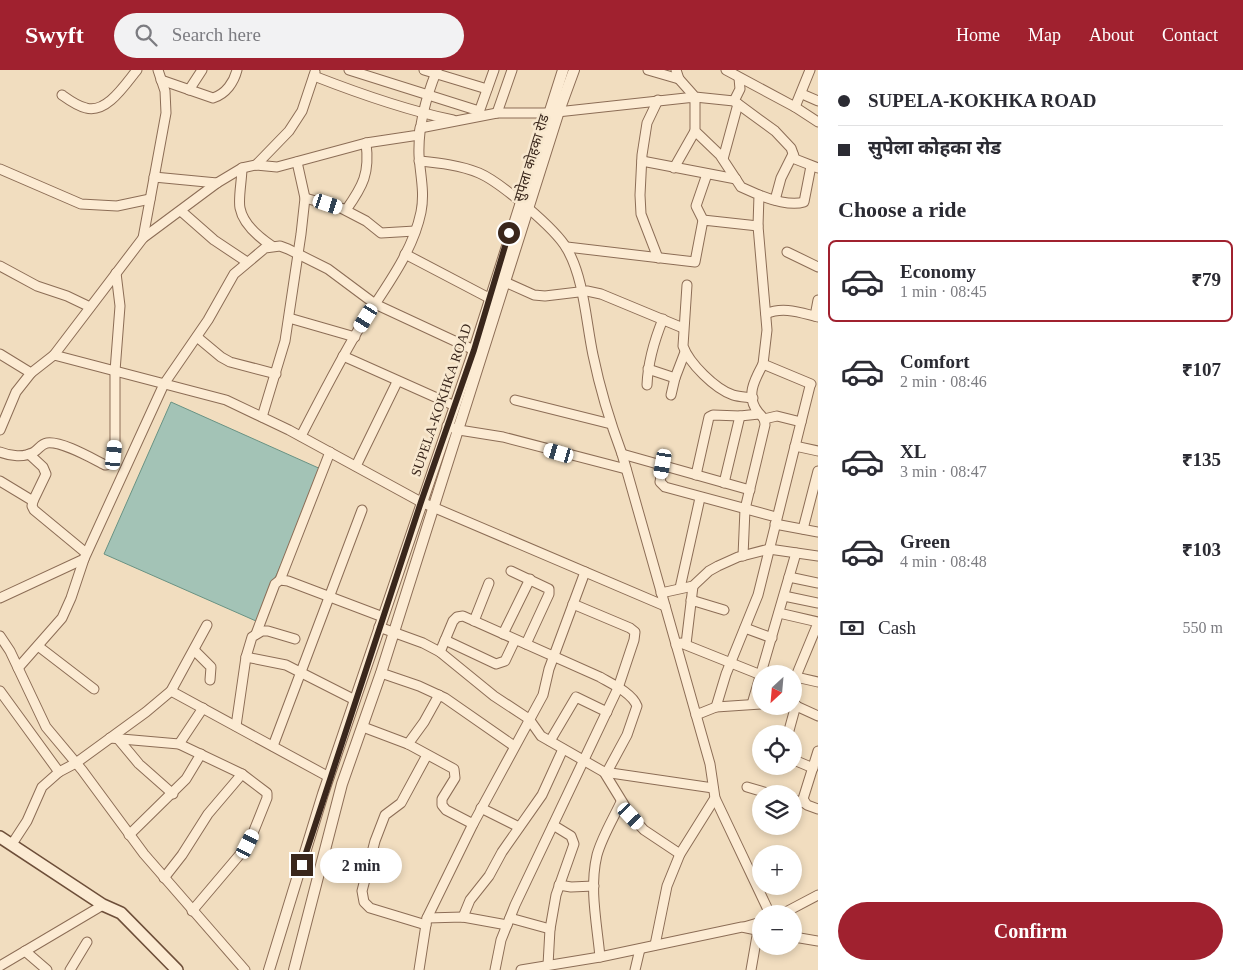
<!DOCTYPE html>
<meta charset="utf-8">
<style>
body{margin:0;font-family:"Times New Roman","Noto Sans Devanagari",serif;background:#f2f2f3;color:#2b2b33;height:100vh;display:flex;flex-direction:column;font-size:19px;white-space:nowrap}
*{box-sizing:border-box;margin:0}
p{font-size:16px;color:#7c7c81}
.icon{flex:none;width:28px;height:28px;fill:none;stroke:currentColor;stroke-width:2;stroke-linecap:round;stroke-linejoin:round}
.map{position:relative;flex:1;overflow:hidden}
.sheet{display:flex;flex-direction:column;background:#fff;width:425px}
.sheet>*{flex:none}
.top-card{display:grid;align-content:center;height:110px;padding:0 20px;background:#fff}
.needle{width:32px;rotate:206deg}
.fabs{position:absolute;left:752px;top:595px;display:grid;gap:10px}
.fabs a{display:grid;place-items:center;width:50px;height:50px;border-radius:50%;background:#fff;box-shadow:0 2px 8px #0003;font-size:25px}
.end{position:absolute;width:22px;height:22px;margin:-11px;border:6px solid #3a271c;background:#fff;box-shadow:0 0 0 2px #fff}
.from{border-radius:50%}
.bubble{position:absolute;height:35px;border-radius:18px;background:#fff;box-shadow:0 2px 8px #0003;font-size:16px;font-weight:700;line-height:35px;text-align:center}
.car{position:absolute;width:15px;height:30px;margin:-15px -8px;border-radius:6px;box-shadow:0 0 4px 1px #0007;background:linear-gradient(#fff 24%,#345 0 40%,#fff 0 76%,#345 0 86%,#fff 0)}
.top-card b{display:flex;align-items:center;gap:18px;height:48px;font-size:19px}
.top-card b+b{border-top:1px solid #e1e1e2}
.top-card i{width:12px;height:12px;background:#2b2b33}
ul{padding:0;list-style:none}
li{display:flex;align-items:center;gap:15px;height:82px;margin:0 10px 8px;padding:0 10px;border:2px solid transparent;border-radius:8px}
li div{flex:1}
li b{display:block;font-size:19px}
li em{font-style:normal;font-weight:700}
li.current{border-color:#a0212f}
li>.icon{width:45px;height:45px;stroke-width:1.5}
h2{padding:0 20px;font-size:22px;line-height:60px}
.pay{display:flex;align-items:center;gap:12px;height:55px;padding:0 20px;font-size:19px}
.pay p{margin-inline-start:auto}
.button{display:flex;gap:10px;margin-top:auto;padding:10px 20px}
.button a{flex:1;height:58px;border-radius:30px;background:#a0212f;color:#fff;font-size:20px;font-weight:700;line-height:58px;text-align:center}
header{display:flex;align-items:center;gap:30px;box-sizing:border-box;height:70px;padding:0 25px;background:#a0212f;color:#fff}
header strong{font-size:24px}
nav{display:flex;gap:28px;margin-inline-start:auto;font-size:18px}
.search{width:350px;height:45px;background:#f2f2f3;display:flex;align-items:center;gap:12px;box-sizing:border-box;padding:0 18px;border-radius:28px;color:#7c7c81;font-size:19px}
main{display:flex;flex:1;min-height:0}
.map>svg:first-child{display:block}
.water{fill:#a3c3b6;stroke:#699283}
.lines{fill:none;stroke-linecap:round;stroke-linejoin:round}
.minor-casing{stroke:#8c6d56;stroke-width:11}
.tertiary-casing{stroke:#8c6d56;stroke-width:12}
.secondary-casing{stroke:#6d4e39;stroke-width:14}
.minor{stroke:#fcebd3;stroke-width:9}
.tertiary{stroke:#fcebd3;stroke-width:10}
.secondary{stroke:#fcebd3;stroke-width:11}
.route{stroke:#3a271c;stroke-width:6}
.labels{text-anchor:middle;stroke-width:5;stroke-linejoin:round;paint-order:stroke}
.street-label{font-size:14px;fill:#3a271c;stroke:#f8e8cf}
</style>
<header>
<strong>Swyft</strong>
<div class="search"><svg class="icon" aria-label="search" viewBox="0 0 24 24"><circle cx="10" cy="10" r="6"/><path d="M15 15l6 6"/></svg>Search here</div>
<nav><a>Home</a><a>Map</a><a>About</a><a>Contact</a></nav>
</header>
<main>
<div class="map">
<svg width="818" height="900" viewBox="0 0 818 900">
<rect width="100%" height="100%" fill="#f1ddbf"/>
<polygon class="water" points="171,332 323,400 256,551 104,484"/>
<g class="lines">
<g class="minor-casing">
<g id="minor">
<polyline points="349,0 479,41"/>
<polyline points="424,0 487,19"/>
<polyline points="648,0 679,9"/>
<polyline points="676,0 679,9 695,27 734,31 740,19 739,8"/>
<polyline points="726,0 795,37 818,52"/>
<path d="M 314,6 C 360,24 405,40 453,50"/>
<path d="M 161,10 L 213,28 C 226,24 234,12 237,0"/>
<polyline points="189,20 202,0"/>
<polyline points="802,24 818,31"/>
<path d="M 62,25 C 69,30 77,36 86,38 C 107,44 126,13 137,0"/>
<polyline points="734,31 775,61 791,78 795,89 818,98"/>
<polyline points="795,37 810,0"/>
<polyline points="497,43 512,0"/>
<polyline points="478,45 494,0"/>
<polyline points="723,89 738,34"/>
<path d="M 419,91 C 439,93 460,95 479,103 C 500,112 556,159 567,179 C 584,208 586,252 593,285 C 600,319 610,352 622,384 L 710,694 L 715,728 L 770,844"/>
<polyline points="642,91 736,109"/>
<polyline points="256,95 289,61 302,41 315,2"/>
<path d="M 242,98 C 242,109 238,129 240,138 C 243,154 260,168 272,176"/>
<polyline points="674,98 695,61"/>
<polyline points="0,99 81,134 117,136 150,129"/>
<polyline points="154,107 217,113"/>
<path d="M 759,125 C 771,130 791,136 804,132 L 811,96"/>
<polyline points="305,128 341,138 366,151 381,163 415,161"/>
<polyline points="775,130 781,108 793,84"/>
<path d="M 346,140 C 363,116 370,103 366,73"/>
<polyline points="181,141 214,170 247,192"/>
<polyline points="703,150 696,136 707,104"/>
<polyline points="143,168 166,43 165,21 158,0"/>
<polyline points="567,177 695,192 703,150 758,156"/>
<polyline points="787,182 818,197"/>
<polyline points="405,184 489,228"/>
<polyline points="658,188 641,144 640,125 642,85 647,53 658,30"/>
<polyline points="0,196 37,216 67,226 90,237"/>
<polyline points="505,212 534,225 545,226 587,221 601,224 683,258"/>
<path d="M 687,215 L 683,276 C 689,293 715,319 733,325 C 739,327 746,327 753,328"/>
<path d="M 766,244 C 783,236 801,243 818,247"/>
<polyline points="815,246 818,230"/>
<polyline points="289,248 355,267"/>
<polyline points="197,267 221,287 230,292 276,304"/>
<polyline points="0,284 31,303 54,285 226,330 289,360 421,432 665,536"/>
<polyline points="54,285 143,168 217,113 242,98 256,95 277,97 366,73 419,65 420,58 497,43 548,43 695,27 695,61 720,85 741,117 759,125 758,156 767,260 763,294 811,314"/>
<polyline points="343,286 455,336"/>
<polyline points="648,299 675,308"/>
<path d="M 647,315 C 648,291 654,271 663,249"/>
<polyline points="671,325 675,308 685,282"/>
<polyline points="515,330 611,354"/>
<polyline points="262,347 285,271 301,164 305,128 297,92"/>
<polyline points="764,349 777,346 801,352"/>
<polyline points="447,356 459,360 503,367 626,399"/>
<polyline points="0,360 16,322 31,303"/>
<path d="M 301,366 C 319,331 337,296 357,262 C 380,224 412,186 421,142 C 425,122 420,104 419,85 C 418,56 426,27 437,0"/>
<polyline points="795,376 818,381"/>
<path d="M 0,382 C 10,386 24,388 34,382 C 39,379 41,374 47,373 C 62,371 91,388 105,395 L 111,394 L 115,371 L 115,301 L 120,236 L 116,203"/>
<polyline points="622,384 750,420"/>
<polyline points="663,395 660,412 665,417 776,447"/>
<polyline points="356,396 397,312"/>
<polyline points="696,405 709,347 713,345 740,346 759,344"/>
<polyline points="0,411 33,431 46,404 43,397 29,384"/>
<polyline points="724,413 740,346"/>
<polyline points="33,431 32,436 34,440 86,483"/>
<polyline points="775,454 818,462"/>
<polyline points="803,459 818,401"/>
<path d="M 743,486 L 745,439 L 765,355 C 765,348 762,347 758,342 C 745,326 755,309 763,294"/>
<polyline points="511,501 549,519 549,524 526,574"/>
<polyline points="789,507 818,513"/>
<polyline points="280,510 330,382"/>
<polyline points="680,518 700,428"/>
<polyline points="661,523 693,516 709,501 718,496 738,487 769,479 818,486"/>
<polyline points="784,526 818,533"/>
<polyline points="0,528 84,489"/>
<polyline points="691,530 724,540"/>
<polyline points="779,543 818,552"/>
<polyline points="474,551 489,513"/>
<polyline points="379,557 423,573 440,582 494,626 529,649 541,666 604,702 713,718"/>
<polyline points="745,558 772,568"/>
<polyline points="256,564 275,514 280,510 288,511 383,547"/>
<polyline points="503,564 530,509"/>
<polyline points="0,566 10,581 46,657 82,700 144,784 245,900"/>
<polyline points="445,570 496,594 505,591 515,570"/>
<polyline points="686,574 693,516"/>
<polyline points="676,575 681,573 761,605"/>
<polyline points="38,576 94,619"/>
<polyline points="194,580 211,597 210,610"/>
<path d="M 440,582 L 453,551 L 457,547 L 463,546 L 600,607 C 612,614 632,623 637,636 L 627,665 L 607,702"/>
<polyline points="246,587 286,595 355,630"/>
<polyline points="18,598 62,548 71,528 84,489 164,314 208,250 234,204 265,178 280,176 288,179 328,199 375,234 474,280"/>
<polyline points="381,603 419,616 445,628 514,676"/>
<polyline points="796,607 818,612"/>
<polyline points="794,611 818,553"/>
<polyline points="0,621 59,702 76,693 146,642 171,621 207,555"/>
<polyline points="171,621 329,707"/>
<polyline points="752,634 796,483"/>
<polyline points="794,635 818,646"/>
<polyline points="716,637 726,604 758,525 810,316"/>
<polyline points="696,645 716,637 761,634"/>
<polyline points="236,656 246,587 252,567 262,561 268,561 295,569"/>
<polyline points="363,657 408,674 454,699 455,708 442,729 442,735 446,740 473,754"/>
<polyline points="788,664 796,635"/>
<polyline points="110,668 179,674 242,704 267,723 267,728 253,763 242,782 192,841"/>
<polyline points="119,670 139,694 173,724"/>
<polyline points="550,671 576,627 607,642"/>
<polyline points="179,674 203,638"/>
<polyline points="408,674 424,652 439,625"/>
<polyline points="273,676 362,440"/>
<polyline points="818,681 803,729 807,735 818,739"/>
<polyline points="794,690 813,698"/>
<polyline points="604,702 631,746 644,760 680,784"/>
<polyline points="747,717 771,724"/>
<polyline points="794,730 804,733"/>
<polyline points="481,738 519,757"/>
<polyline points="129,765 186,709 201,684"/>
<polyline points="12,774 27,751 42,717 59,702"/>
<polyline points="164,808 182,785 208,744 242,704"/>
<polyline points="559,815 571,817 594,816"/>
<polyline points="782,844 818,825"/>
<polyline points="463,847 470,830 489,806 502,782 542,725 563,679"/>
<polyline points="427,848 463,847 507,855"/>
<polyline points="510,848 550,859"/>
<polyline points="426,855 370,838 364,832 362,821 375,771 385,745 401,733 427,685"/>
<polyline points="744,857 761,852"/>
<polyline points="794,867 818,871"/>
<polyline points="655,875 667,816 680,784 715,728"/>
<polyline points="25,881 47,900"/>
<path d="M 600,887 C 597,854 589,818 597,785 C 602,767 613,749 621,732"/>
<polyline points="548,895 550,859 556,825 574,774 571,766 553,755"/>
<polyline points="0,896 103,835"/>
<polyline points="70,900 87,872"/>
<polyline points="419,900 427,848 473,754 543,625 549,599 585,502"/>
<polyline points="495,900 501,870 515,835 618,618 634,570 635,562 630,558 573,534"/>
<polyline points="521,900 600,887 742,857 761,861"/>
<polyline points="635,900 640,879"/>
<polyline points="751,900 758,860"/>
</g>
</g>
<g class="tertiary-casing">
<g id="tertiary">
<polyline points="269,900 323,724 474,280 563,0"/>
<polyline points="294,900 342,714 381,603 559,41 574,0"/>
</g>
</g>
<g class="secondary-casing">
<polyline id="secondary" points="0,767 103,835 121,843 177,900"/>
</g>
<use href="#minor" class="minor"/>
<use href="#tertiary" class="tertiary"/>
<use href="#secondary" class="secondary"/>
</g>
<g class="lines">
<polyline class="route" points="302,795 421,432 474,280 509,163"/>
</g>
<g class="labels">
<g class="street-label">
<text transform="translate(531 88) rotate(-73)" y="5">सुपेला कोहका रोड</text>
<text transform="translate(441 330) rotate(-71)" y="5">SUPELA-KOKHKA ROAD</text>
</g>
</g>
</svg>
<div class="fabs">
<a><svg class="needle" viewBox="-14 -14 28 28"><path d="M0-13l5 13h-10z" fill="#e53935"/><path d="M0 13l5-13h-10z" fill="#7c7c81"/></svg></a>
<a><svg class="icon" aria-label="locate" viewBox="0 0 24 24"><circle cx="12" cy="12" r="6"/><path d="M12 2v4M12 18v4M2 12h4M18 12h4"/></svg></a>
<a><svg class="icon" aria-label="layers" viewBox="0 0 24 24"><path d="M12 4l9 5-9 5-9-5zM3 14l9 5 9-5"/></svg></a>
<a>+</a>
<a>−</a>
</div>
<i class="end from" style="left:509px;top:163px"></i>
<i class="end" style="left:302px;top:795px"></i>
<div class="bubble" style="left:320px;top:778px;width:82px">2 min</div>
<i class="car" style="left:328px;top:134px;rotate:108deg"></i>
<i class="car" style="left:366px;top:248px;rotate:212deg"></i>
<i class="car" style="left:559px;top:383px;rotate:286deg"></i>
<i class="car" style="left:114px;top:385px;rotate:6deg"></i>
<i class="car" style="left:663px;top:394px;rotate:190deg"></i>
<i class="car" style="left:631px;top:746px;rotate:137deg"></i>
<i class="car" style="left:248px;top:774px;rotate:27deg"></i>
</div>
<section class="sheet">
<div class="top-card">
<b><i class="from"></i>SUPELA-KOKHKA ROAD</b>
<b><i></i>सुपेला कोहका रोड</b>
</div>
<h2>Choose a ride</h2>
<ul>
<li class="current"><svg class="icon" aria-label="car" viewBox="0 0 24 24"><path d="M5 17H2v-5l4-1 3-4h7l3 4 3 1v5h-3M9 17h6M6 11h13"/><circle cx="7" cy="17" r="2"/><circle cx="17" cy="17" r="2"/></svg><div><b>Economy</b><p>1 min · 08:45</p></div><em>₹79</em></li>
<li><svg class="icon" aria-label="car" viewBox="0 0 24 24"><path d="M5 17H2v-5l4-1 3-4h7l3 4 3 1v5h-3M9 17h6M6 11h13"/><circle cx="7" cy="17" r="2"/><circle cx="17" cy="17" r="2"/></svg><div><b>Comfort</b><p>2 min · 08:46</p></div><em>₹107</em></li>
<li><svg class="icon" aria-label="car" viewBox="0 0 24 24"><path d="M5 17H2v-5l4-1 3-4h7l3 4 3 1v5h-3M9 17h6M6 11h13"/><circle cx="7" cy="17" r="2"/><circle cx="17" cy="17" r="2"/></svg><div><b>XL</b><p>3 min · 08:47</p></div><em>₹135</em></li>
<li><svg class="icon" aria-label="car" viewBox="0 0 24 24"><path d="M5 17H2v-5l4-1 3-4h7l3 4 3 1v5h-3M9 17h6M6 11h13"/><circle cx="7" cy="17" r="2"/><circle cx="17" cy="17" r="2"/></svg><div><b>Green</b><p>4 min · 08:48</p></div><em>₹103</em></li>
</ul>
<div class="pay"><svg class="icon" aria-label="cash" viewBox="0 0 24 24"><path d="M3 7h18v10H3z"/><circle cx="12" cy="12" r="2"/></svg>Cash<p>550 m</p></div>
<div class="button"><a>Confirm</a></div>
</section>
</main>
